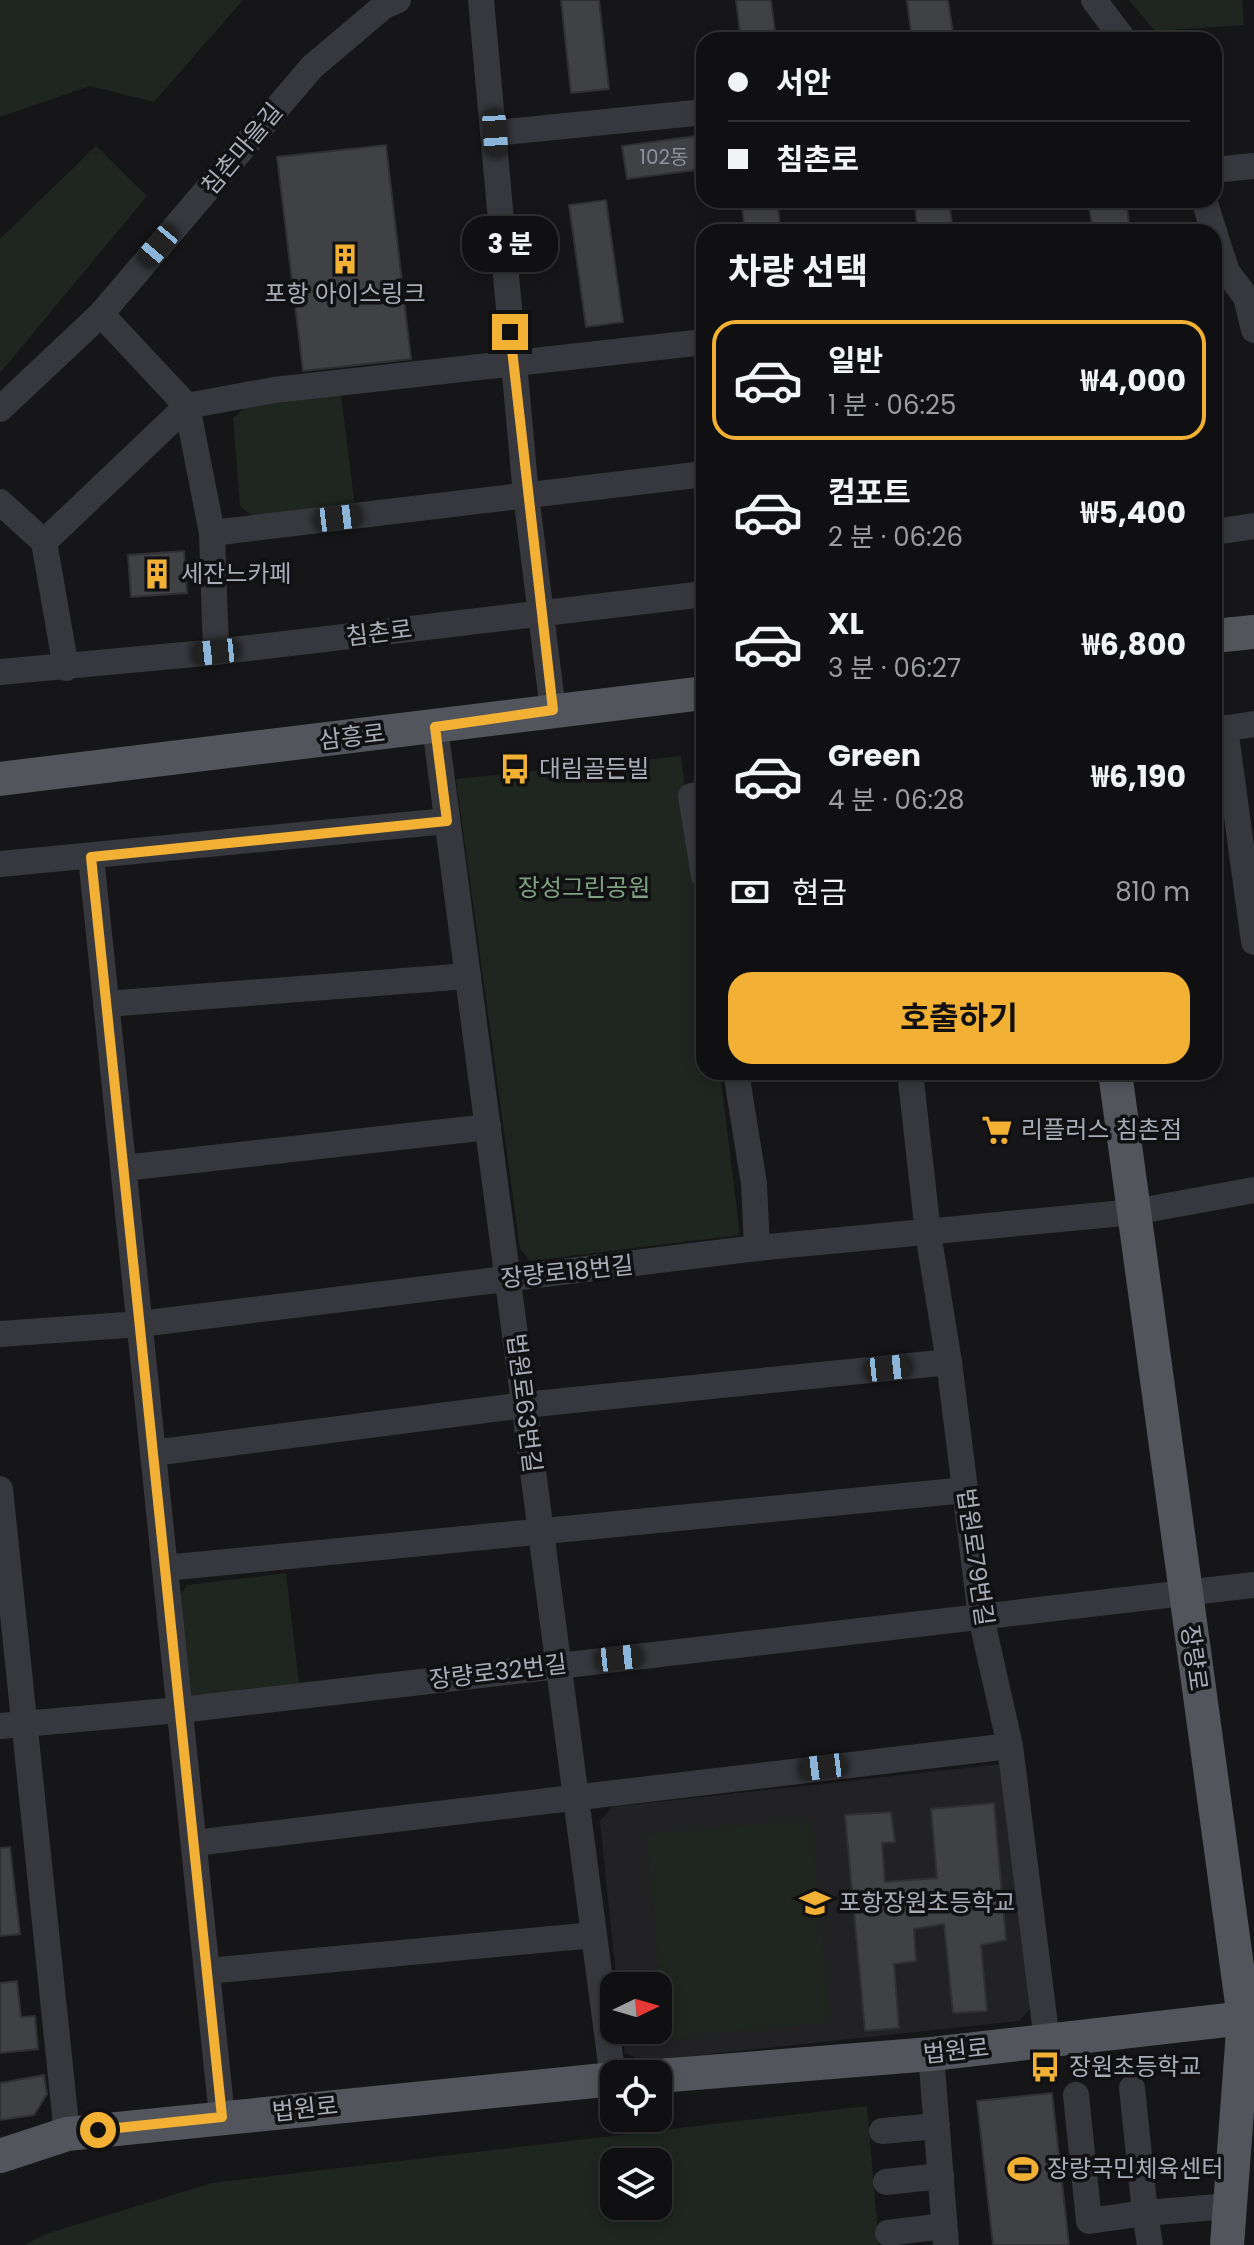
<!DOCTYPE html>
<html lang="ko">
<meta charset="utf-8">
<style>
body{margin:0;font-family:Poppins,"Noto Sans KR",sans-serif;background:#1e1e20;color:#f1f3f6;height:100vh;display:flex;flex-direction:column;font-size:30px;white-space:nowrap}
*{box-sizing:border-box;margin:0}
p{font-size:26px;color:#9c9d9f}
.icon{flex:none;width:44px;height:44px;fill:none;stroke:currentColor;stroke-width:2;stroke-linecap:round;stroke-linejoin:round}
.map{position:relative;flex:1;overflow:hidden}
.side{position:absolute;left:696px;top:224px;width:526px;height:856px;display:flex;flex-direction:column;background:#101012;border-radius:24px;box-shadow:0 4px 12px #0003,0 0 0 2px #303032}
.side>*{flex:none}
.guide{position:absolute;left:696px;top:32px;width:526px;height:176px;border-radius:24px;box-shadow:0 4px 12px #0003,0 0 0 2px #303032;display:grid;align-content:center;height:176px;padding:0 32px;background:#101012}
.needle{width:52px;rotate:85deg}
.buttons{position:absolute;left:600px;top:1972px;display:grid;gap:16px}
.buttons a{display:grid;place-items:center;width:72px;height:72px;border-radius:16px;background:#101012;box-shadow:0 4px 12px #0003,0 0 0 2px #303032;font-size:40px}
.end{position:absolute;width:36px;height:36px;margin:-18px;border:10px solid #f2b134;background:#111;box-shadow:0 0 0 4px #111}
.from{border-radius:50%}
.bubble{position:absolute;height:56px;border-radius:24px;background:#101012;box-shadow:0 4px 12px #0003,0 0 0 2px #303032;font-size:26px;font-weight:700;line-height:56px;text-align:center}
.car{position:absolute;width:24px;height:48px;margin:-24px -12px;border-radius:10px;box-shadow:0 0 6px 2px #0007;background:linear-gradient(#222 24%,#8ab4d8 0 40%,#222 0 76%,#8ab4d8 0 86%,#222 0)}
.guide b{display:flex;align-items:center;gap:28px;height:76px;font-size:30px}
.guide b+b{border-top:2px solid #303032}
.guide i{width:20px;height:20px;background:#f1f3f6}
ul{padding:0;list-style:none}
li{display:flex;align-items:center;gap:24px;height:120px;margin:0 16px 12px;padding:0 16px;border:4px solid transparent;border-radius:24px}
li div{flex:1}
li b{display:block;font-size:30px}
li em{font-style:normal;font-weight:700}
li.current{border-color:#f2b134}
li>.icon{width:72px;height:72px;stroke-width:1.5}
h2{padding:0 32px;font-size:36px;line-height:96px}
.pay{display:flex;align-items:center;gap:20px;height:88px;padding:0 32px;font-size:30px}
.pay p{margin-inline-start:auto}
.button{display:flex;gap:16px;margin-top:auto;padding:16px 32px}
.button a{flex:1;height:92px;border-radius:24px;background:#f2b134;color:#111;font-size:32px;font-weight:700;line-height:92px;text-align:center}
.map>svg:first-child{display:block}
.built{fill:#222225}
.green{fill:#1e261f;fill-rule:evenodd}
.building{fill:#404145;stroke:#303034;stroke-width:2}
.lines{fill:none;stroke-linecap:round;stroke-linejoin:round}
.minor{stroke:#37383d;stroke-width:26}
.major{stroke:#53555c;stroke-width:34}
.route{stroke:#f2b134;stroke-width:10}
.labels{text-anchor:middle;stroke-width:7;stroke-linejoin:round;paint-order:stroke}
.number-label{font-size:20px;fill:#8e929b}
.street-label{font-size:24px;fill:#a8adb8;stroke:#111113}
.poi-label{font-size:24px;fill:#a8adb8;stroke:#111113;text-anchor:start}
.park-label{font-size:24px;fill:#7fa381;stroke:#111113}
</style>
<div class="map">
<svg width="1254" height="2245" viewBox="0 0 1254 2245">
<rect width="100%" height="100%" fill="#161618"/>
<polygon class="built" points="1001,1764 1036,2003 1019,2021 644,2061 625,2053 622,2030 658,2030 658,1986 617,1986 600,1821 612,1807"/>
<g class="green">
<polygon points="0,0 243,0 154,102 90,86 0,117"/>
<polygon points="1129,0 1242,0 1244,25 1155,31"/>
<polygon points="96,146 147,196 0,373 0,239"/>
<polygon points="341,394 355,507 256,519 240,506 233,418 247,406"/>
<polygon points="681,756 704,943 704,1072 720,1072 740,1235 530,1261 520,1249 456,779"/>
<polygon points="286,1573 299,1683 189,1696 177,1600 187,1585"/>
<polygon points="811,1819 830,2022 666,2038 646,1834"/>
<path d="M 867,2106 L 879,2245 L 24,2245 L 46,2234 L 212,2183 ZM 614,2162 L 658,2162 L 658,2206 L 614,2206 Z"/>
</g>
<g class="building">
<polygon points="561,0 599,0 609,89 571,93"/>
<polygon points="736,0 771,0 776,40 741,40"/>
<polygon points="907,0 948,0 954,40 912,40"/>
<polygon points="704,135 704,169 627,179 622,146"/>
<polygon points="386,145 411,359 303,371 277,157"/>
<polygon points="606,200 623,322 586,327 569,205"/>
<polygon points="741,200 777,200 781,232 745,232"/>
<polygon points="914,200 949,200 953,232 918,232"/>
<polygon points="1088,200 1126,200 1130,232 1093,232"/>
<polygon points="184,551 187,593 131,597 128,555"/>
<polygon points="994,1803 1006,1940 981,1945 987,2011 953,2013 944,1924 914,1929 916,1961 894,1964 899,2028 865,2031 845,1815 891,1812 895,1842 882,1843 885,1882 937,1878 931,1809"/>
<polygon points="10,1847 20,1934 0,1936 0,1848"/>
<polygon points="17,1981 21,2017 35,2016 38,2049 0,2053 0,1983"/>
<polygon points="44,2075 47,2094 34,2115 0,2120 0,2083"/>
<polygon points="1052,2093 1069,2245 993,2245 977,2101"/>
</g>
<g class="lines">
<g class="minor">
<polyline points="481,0 526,495 553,710"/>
<polyline points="1094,0 1124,40"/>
<polyline points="495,133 704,112"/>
<polyline points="1214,170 1254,166"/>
<polyline points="1204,200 1214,232"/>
<polyline points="1214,232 1227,272 1246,297 1254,330"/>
<polyline points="101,314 187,406 212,533 216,652"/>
<polyline points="187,406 274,390 704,342"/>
<polyline points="0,409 101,314 312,67 384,6 398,0"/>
<polyline points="0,502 44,542 66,668"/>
<polyline points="1214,532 1254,526"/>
<polyline points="212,533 704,474"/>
<polyline points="44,542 187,406"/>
<polyline points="0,672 216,652 704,594"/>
<polyline points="435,727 613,2079"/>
<polyline points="1225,728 1254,942"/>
<polyline points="1214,730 1254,724"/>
<polyline points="704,794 691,796 704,876"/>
<polyline points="91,857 222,2117"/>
<polyline points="0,864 447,821"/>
<polyline points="106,1004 468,976"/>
<polyline points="736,1072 754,1184 757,1248"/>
<polyline points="910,1072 928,1233 949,1362 981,1617 1010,1746 1047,2041"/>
<polyline points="124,1168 488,1127"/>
<polyline points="0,1334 140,1324 757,1248 1134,1212 1254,1190"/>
<polyline points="153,1453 524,1405 949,1362"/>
<polyline points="0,1489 67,2134"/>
<polyline points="165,1568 966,1490"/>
<polyline points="0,1726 180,1710 1254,1585"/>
<polyline points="194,1843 1010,1746"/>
<polyline points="207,1971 594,1935"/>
<polyline points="931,2054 946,2245"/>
<polyline points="1132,2088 1145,2213 1230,2206"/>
<polyline points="1076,2095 1089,2221 1145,2213 1150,2245"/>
<polyline points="882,2131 937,2126"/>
<polyline points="886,2182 941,2176"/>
<polyline points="888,2233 944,2226"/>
</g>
<g class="major">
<polyline points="1214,636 1254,632"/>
<polyline points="0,779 704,693"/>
<polyline points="1115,1072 1244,2018 1227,2245"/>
<polyline points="658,2076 931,2054 1254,2017"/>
<polyline points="0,2156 67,2134 614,2079"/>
</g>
</g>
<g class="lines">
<polyline class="route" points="98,2130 222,2117 91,857 447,821 435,727 553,710 510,332"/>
</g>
<defs>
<g id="building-bare" transform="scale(2.4)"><path d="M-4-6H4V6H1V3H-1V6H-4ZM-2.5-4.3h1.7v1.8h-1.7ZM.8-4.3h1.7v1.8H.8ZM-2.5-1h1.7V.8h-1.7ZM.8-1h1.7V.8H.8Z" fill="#f2b134" stroke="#111113" stroke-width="2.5" paint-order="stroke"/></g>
<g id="bus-bare" transform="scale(2.4)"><path d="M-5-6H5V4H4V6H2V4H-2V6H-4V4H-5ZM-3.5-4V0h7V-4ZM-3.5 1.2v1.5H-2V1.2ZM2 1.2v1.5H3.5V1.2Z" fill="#f2b134" stroke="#111113" stroke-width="2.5" paint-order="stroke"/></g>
<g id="supermarket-bare" transform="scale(2.4)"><path d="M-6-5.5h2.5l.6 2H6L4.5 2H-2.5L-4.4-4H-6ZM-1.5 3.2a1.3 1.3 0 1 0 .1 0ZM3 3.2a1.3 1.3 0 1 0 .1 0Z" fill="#f2b134" stroke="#111113" stroke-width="2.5" paint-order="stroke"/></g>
<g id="school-bare" transform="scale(2.4)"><path d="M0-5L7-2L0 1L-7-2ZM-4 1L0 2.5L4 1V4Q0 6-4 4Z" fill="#f2b134" stroke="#111113" stroke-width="2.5" paint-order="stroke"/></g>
<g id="stadium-bare" transform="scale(2.4)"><path d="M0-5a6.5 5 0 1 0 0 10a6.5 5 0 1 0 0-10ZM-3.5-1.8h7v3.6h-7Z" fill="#f2b134" stroke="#111113" stroke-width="2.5" paint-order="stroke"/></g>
</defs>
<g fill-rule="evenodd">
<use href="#building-bare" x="345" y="259"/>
<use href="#building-bare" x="157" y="574"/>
<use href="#bus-bare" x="515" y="769"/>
<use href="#supermarket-bare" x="997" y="1130"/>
<use href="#school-bare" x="815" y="1903"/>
<use href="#bus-bare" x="1045" y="2067"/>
<use href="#stadium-bare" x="1023" y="2169"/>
</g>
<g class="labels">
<g class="number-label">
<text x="664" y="164">102동</text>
</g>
<g class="street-label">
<text transform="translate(242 149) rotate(-50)" y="8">침촌마을길</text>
<text transform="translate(379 633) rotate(-7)" y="8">침촌로</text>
<text transform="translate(352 737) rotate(-7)" y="8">삼흥로</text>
<text transform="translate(567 1272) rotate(-6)" y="8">장량로18번길</text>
<text transform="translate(524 1403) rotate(83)" y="8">법원로63번길</text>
<text transform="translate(975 1557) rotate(82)" y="8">법원로79번길</text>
<text transform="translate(1194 1658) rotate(82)" y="8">장량로</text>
<text transform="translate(498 1672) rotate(-7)" y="8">장량로32번길</text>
<text transform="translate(956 2051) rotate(-6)" y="8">법원로</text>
<text transform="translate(305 2109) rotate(-6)" y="8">법원로</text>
</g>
<g class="poi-label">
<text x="345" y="302" text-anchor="middle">포항 아이스링크</text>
<text x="181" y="582">세잔느카페</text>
<text x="539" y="777">대림골든빌</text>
<text x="1021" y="1138">리플러스 침촌점</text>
<text x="839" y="1911">포항장원초등학교</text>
<text x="1069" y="2075">장원초등학교</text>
<text x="1047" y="2177">장량국민체육센터</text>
</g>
<g class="park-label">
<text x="584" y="896">장성그린공원</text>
</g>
</g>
</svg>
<div class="buttons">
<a><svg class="needle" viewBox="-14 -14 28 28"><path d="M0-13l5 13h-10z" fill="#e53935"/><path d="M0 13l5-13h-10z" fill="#9c9d9f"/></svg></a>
<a><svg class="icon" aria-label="locate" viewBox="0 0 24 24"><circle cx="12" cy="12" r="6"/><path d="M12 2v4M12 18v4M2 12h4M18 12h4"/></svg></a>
<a><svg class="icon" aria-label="layers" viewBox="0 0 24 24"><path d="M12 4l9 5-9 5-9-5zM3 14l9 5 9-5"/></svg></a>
</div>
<i class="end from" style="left:98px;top:2130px"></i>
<i class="end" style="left:510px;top:332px"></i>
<div class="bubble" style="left:462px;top:216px;width:96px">3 분</div>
<i class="car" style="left:495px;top:133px;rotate:176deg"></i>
<i class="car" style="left:158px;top:246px;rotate:220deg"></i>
<i class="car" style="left:338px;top:518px;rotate:83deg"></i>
<i class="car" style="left:216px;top:652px;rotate:264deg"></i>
<i class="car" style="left:888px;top:1368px;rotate:84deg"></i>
<i class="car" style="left:619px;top:1658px;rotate:84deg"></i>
<i class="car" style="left:823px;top:1767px;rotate:263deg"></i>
<div class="guide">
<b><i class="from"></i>서안</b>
<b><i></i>침촌로</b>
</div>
<section class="side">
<h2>차량 선택</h2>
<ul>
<li class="current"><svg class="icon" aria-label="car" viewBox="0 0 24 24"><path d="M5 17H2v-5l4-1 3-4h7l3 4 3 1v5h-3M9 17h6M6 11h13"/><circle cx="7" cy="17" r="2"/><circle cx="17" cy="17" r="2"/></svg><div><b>일반</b><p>1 분 · 06:25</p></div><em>₩4,000</em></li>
<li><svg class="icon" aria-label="car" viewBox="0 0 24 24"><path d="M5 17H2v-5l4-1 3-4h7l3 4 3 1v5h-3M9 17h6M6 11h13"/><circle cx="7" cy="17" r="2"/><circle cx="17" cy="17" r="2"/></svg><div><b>컴포트</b><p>2 분 · 06:26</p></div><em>₩5,400</em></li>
<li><svg class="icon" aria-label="car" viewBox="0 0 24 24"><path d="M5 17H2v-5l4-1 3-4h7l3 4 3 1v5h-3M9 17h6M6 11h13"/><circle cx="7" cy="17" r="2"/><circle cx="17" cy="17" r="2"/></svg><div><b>XL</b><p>3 분 · 06:27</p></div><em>₩6,800</em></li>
<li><svg class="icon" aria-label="car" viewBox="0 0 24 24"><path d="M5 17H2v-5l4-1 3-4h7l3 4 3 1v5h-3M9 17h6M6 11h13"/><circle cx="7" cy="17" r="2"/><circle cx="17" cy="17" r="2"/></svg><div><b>Green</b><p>4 분 · 06:28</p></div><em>₩6,190</em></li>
</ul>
<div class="pay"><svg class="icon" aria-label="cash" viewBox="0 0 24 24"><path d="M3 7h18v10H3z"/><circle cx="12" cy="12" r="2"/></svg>현금<p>810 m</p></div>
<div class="button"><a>호출하기</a></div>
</section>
</div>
